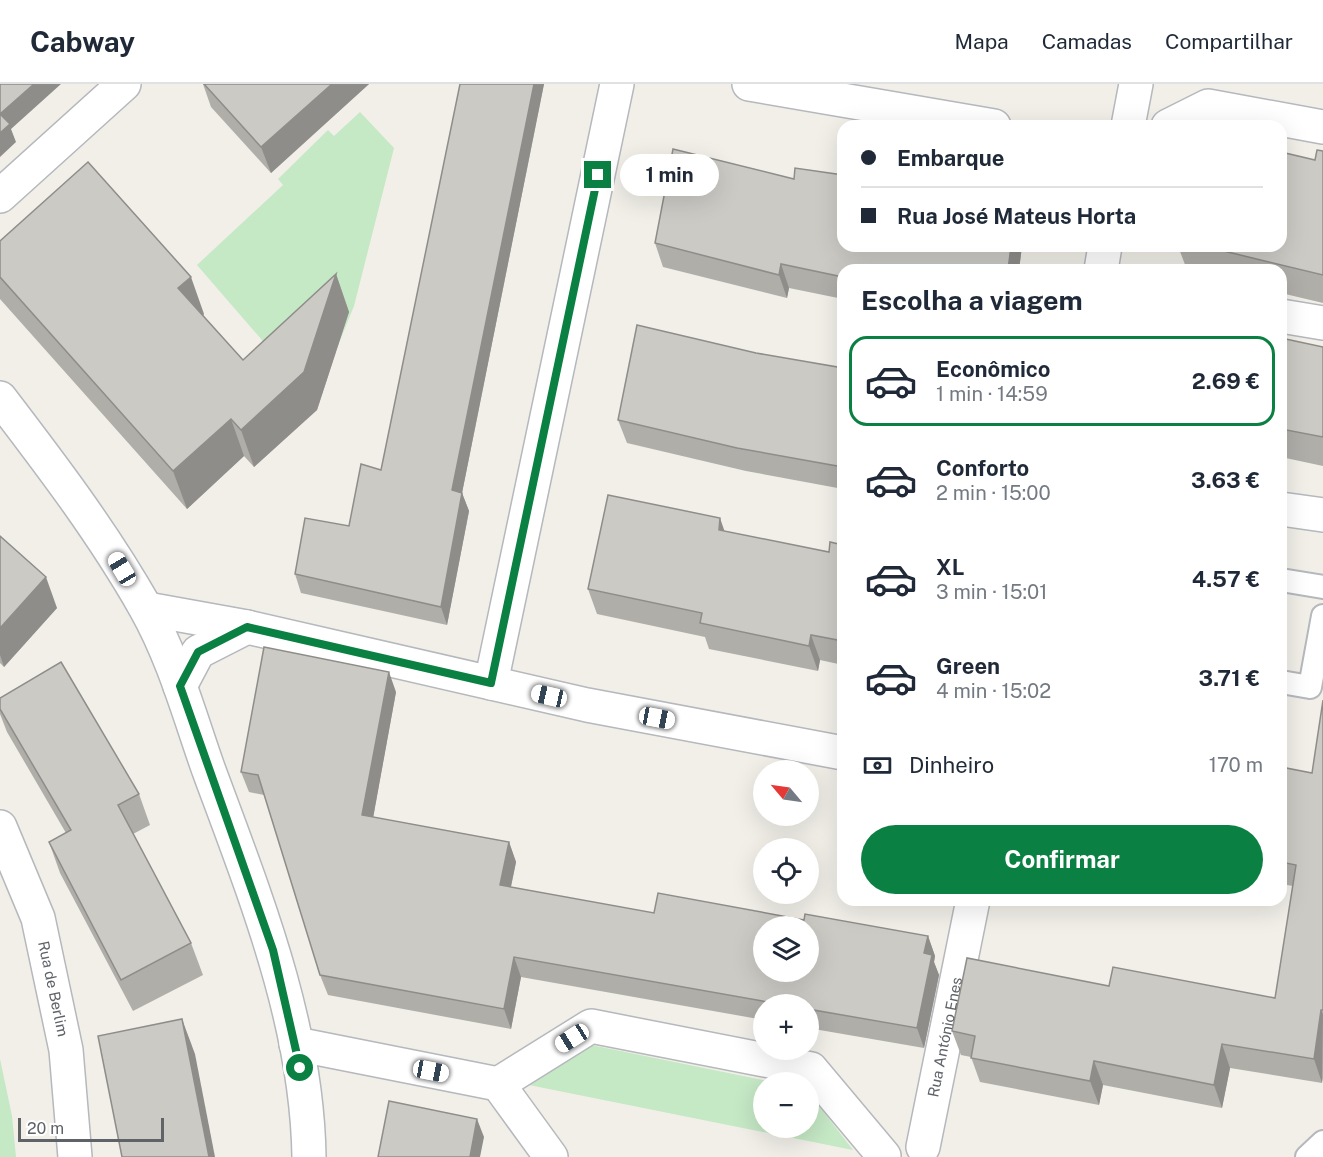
<!DOCTYPE html>
<html lang="pt">
<meta charset="utf-8">
<style>
body{margin:0;font-family:"Public Sans",sans-serif;background:#f6f6f7;color:#1f2937;height:100vh;display:flex;flex-direction:column;font-size:22px;white-space:nowrap}
*{box-sizing:border-box;margin:0}
p{font-size:20px;color:#747a83}
.icon{flex:none;width:33px;height:33px;fill:none;stroke:currentColor;stroke-width:2;stroke-linecap:round;stroke-linejoin:round}
.map{position:relative;flex:1;overflow:hidden}
.panel{position:absolute;left:837px;top:180px;width:450px;height:642px;display:flex;flex-direction:column;background:#fff;border-radius:18px;box-shadow:0 6px 24px #0002}
.panel>*{flex:none}
.hud{position:absolute;left:837px;top:36px;width:450px;height:132px;border-radius:18px;box-shadow:0 6px 24px #0002;display:grid;align-content:center;height:132px;padding:0 24px;background:#fff}
.needle{width:39px;rotate:299deg}
.controls{position:absolute;left:753px;top:676px;display:grid;gap:12px}
.controls a{display:grid;place-items:center;width:66px;height:66px;border-radius:50%;background:#fff;box-shadow:0 6px 24px #0002;font-size:30px}
.scale{position:absolute;left:18px;bottom:15px;width:146px;box-sizing:border-box;padding-left:6px;border:3px solid #5f6368;border-top:0;font-size:16px;line-height:21px;white-space:nowrap;color:#5f6368;-webkit-text-stroke:4px #fff;paint-order:stroke}
.end{position:absolute;width:27px;height:27px;margin:-14px;border:8px solid #0b8043;background:#fff;box-shadow:0 0 0 3px #fff}
.from{border-radius:50%}
.bubble{position:absolute;height:42px;border-radius:21px;background:#fff;box-shadow:0 6px 24px #0002;font-size:20px;font-weight:700;line-height:42px;text-align:center}
.car{position:absolute;width:18px;height:36px;margin:-18px -9px;border-radius:8px;box-shadow:0 0 4px 2px #0007;background:linear-gradient(#fff 24%,#345 0 40%,#fff 0 76%,#345 0 86%,#fff 0)}
.hud b{display:flex;align-items:center;gap:21px;height:57px;font-size:22px}
.hud b+b{border-top:2px solid #e0e1e3}
.hud i{width:15px;height:15px;background:#1f2937}
ul{padding:0;list-style:none}
li{display:flex;align-items:center;gap:18px;height:90px;margin:0 12px 9px;padding:0 12px;border:3px solid transparent;border-radius:18px}
li div{flex:1}
li b{display:block;font-size:22px}
li em{font-style:normal;font-weight:700}
li.current{border-color:#0b8043}
li>.icon{width:54px;height:54px;stroke-width:1.5}
h2{padding:0 24px;font-size:27px;line-height:72px}
.pay{display:flex;align-items:center;gap:15px;height:66px;padding:0 24px;font-size:22px}
.pay p{margin-inline-start:auto}
.action{display:flex;gap:12px;margin-top:auto;padding:12px 24px}
.action a{flex:1;height:69px;border-radius:36px;background:#0b8043;color:#fff;font-size:24px;font-weight:700;line-height:69px;text-align:center}
header{display:flex;align-items:center;gap:36px;box-sizing:border-box;height:84px;padding:0 30px;background:#fff;border-bottom:2px solid #e0e1e3}
header strong{font-size:28px}
nav{display:flex;gap:33px;margin-inline-start:auto;font-size:21px}
.map>svg:first-child{display:block}
.green{fill:#c5e8c5}
.lines{fill:none;stroke-linecap:round;stroke-linejoin:round}
.service-casing{stroke:#b5b8bc;stroke-width:26}
.pedestrian-casing{stroke:#b5b8bc;stroke-width:36}
.minor-casing{stroke:#b5b8bc;stroke-width:36}
.service{stroke:#fff;stroke-width:22}
.pedestrian{stroke:#fff;stroke-width:33}
.minor{stroke:#fff;stroke-width:33}
.wall{fill:#afaea9}
.shaded-wall{fill:#8f8d8a}
.building{fill:#cccac5;stroke:#8f8d8a;stroke-width:1.5;fill-rule:evenodd}
.route{stroke:#0b8043;stroke-width:8}
.labels{text-anchor:middle;stroke-width:5;stroke-linejoin:round;paint-order:stroke}
.street-label{font-size:15px;fill:#5f6368;stroke:#fff}
</style>
<header>
<strong>Cabway</strong>
<nav><a>Mapa</a><a>Camadas</a><a>Compartilhar</a></nav>
</header>
<div class="map">
<svg width="1323" height="1073" viewBox="0 0 1323 1073">
<rect width="100%" height="100%" fill="#f1efe8"/>
<g class="green">
<polygon points="360,28 394,64 354,222 337,264 325,250 287,285 197,181 283,101 278,95 328,46 334,52"/>
<polygon points="591,961 778,999 764,999 764,1044 808,1044 809,1009 853,1066 529,1001"/>
<polygon points="0,975 12,1032 16,1073 0,1073"/>
</g>
<g class="lines">
<g class="service-casing">
<g id="service">
<polyline points="1281,496 1323,503"/>
<polyline points="1281,598 1310,603 1323,532"/>
<polyline points="1307,1073 1323,1058"/>
</g>
</g>
<g class="pedestrian-casing">
<g id="pedestrian">
<polyline points="1128,42 1136,0"/>
<polyline points="1281,232 1323,239"/>
</g>
</g>
<g class="minor-casing">
<g id="minor">
<polyline points="749,0 994,42"/>
<polyline points="1168,42 1208,22 1323,43"/>
<polyline points="0,112 124,0"/>
<polyline points="1101,186 1105,162"/>
<path d="M 0,314 C 52,382 103,449 145,523 C 173,572 189,630 208,684 C 254,809 307,938 309,1073"/>
<polyline points="1281,425 1323,431"/>
<polyline points="147,525 247,543 587,621 843,669"/>
<polyline points="491,599 617,0"/>
<polyline points="180,602 198,568 247,543"/>
<path id="s1" d="M 0,743 L 38,834 L 66,966 L 75,1073"/>
<polyline points="296,960 498,1000"/>
<polyline points="498,1000 591,942 811,985 884,1072"/>
<polyline points="498,1000 551,1073"/>
<path id="s2" d="M 923,1063 L 973,816"/>
</g>
</g>
<use href="#service" class="service"/>
<use href="#pedestrian" class="pedestrian"/>
<use href="#minor" class="minor"/>
</g>
<g class="wall">
<polygon points="203,0 369,0 271,89 211,23"/>
<polygon points="460,0 544,0 462,409 469,427 447,541 301,509 295,490 349,442 381,386"/>
<polygon points="1323,67 1323,219 1281,209 1281,186 1187,186 1178,162 1281,162 1315,76"/>
<polygon points="0,157 204,230 203,232 243,276 336,190 349,228 317,326 254,383 244,372 187,425 0,215"/>
<polygon points="655,159 1022,162 1019,186 843,186 843,215 789,204 787,214 663,183"/>
<polygon points="1281,254 1323,263 1323,382 1281,373"/>
<polygon points="756,269 843,284 843,405 746,387 627,359 618,336"/>
<polygon points="725,447 829,468 843,461 843,581 820,576 818,587 709,565 705,553 597,530 588,505"/>
<polygon points="0,452 57,524 4,583 0,579"/>
<polygon points="396,608 373,733 509,758 516,778 511,803 654,829 804,836 928,852 935,872 934,878 939,891 924,964 808,944 808,921 764,921 764,936 521,893 511,945 328,911 320,891 264,711 249,708 241,688"/>
<polygon points="0,614 139,710 150,741 133,750 191,859 203,891 133,927 60,789 49,758 66,749 7,648 0,630"/>
<polygon points="1323,616 1323,994 1322,999 1230,984 1222,1024 1103,1001 1099,1021 980,998 971,973 961,971 952,947 1109,902 1275,914 1293,802 1281,800 1281,683 1312,689"/>
</g>
<g class="shaded-wall">
<polygon points="34,0 61,0 11,45 16,58 0,73 0,30"/>
<polygon points="332,0 369,0 271,89 261,63"/>
<polygon points="534,0 544,0 459,424 452,406"/>
<polygon points="1011,162 1022,162 1019,186 1008,186"/>
<polygon points="781,180 789,204 787,214 779,191"/>
<polygon points="336,190 349,228 317,326 254,383 241,346"/>
<polygon points="191,193 204,230 192,241 178,204"/>
<polygon points="231,335 244,372 187,425 173,387"/>
<polygon points="462,409 469,427 447,541 441,523"/>
<polygon points="720,434 729,460 719,446"/>
<polygon points="46,493 57,524 4,583 0,571 0,544"/>
<polygon points="811,551 820,576 818,587 809,562"/>
<polygon points="389,588 396,608 370,751 362,731"/>
<polygon points="509,758 516,778 507,821 500,801"/>
<polygon points="928,852 935,872 934,878 939,891 924,964 917,944 924,869"/>
<polygon points="514,873 521,893 511,945 504,925"/>
<polygon points="1321,926 1323,930 1322,999 1314,975"/>
<polygon points="182,935 195,970 215,1073 209,1073"/>
<polygon points="1222,960 1230,984 1222,1024 1214,1001"/>
<polygon points="1094,977 1103,1001 1099,1021 1090,997"/>
<polygon points="477,1035 484,1053 480,1073 470,1073"/>
</g>
<g class="building">
<polygon points="0,0 34,0 0,30 10,40 0,49"/>
<polygon points="204,0 332,0 261,63"/>
<polygon points="460,0 534,0 452,406 462,409 441,523 295,490 305,434 349,442 361,380 381,386"/>
<polygon points="673,65 794,95 795,84 843,91 843,162 1011,162 1008,186 843,186 843,193 781,180 779,191 655,159"/>
<polygon points="1317,66 1323,67 1323,191 1203,162 1281,162 1281,68 1315,76"/>
<polygon points="88,78 191,193 178,204 243,276 336,190 304,288 241,346 231,335 173,387 0,193 0,157"/>
<polygon points="637,241 756,269 843,284 843,383 737,364 618,336"/>
<polygon points="1281,254 1323,263 1323,353 1281,345"/>
<polygon points="608,411 720,434 719,446 829,468 830,458 843,461 843,557 811,551 809,562 700,539 702,529 588,505"/>
<polygon points="0,452 46,493 0,544"/>
<path d="M 264,563 L 389,588 L 362,731 L 509,758 L 500,801 L 654,829 L 658,809 L 804,836 L 805,830 L 928,852 L 924,869 L 932,871 L 917,944 L 808,925 L 808,921 L 785,921 L 514,873 L 504,925 L 320,891 L 258,691 L 241,688 ZM 764,843 L 808,843 L 808,888 L 764,888 Z"/>
<polygon points="61,578 139,710 118,721 191,859 121,896 49,758 71,746 0,625 0,614"/>
<polygon points="1323,616 1323,926 1321,926 1314,975 1222,960 1214,1001 1094,977 1090,997 971,974 975,952 952,947 967,874 1109,902 1113,883 1275,914 1296,781 1281,778 1281,683 1312,689"/>
<polygon points="182,935 209,1073 122,1073 98,952"/>
<polygon points="389,1017 477,1035 470,1073 378,1073"/>
</g>
<g class="lines">
<polyline class="route" points="300,984 273,866 180,602 198,568 247,543 491,599 598,91"/>
</g>
<g class="labels">
<g class="street-label">
<text dy="5" stroke="none"><textPath href="#s1" startOffset="171">Rua de Berlim</textPath></text>
<text dy="5" stroke="none"><textPath href="#s2" startOffset="112">Rua António Enes</textPath></text>
</g>
</g>
</svg>
<div class="controls">
<a><svg class="needle" viewBox="-14 -14 28 28"><path d="M0-13l5 13h-10z" fill="#e53935"/><path d="M0 13l5-13h-10z" fill="#747a83"/></svg></a>
<a><svg class="icon" aria-label="locate" viewBox="0 0 24 24"><circle cx="12" cy="12" r="6"/><path d="M12 2v4M12 18v4M2 12h4M18 12h4"/></svg></a>
<a><svg class="icon" aria-label="layers" viewBox="0 0 24 24"><path d="M12 4l9 5-9 5-9-5zM3 14l9 5 9-5"/></svg></a>
<a>+</a>
<a>−</a>
</div>
<div class="scale">20 m</div>
<i class="end from" style="left:300px;top:984px"></i>
<i class="end" style="left:598px;top:91px"></i>
<div class="bubble" style="left:620px;top:70px;width:99px">1 min</div>
<i class="car" style="left:122px;top:485px;rotate:329deg"></i>
<i class="car" style="left:549px;top:612px;rotate:283deg"></i>
<i class="car" style="left:657px;top:634px;rotate:101deg"></i>
<i class="car" style="left:572px;top:954px;rotate:238deg"></i>
<i class="car" style="left:431px;top:987px;rotate:101deg"></i>
<div class="hud">
<b><i class="from"></i>Embarque</b>
<b><i></i>Rua José Mateus Horta</b>
</div>
<section class="panel">
<h2>Escolha a viagem</h2>
<ul>
<li class="current"><svg class="icon" aria-label="car" viewBox="0 0 24 24"><path d="M5 17H2v-5l4-1 3-4h7l3 4 3 1v5h-3M9 17h6M6 11h13"/><circle cx="7" cy="17" r="2"/><circle cx="17" cy="17" r="2"/></svg><div><b>Econômico</b><p>1 min · 14:59</p></div><em>2.69 €</em></li>
<li><svg class="icon" aria-label="car" viewBox="0 0 24 24"><path d="M5 17H2v-5l4-1 3-4h7l3 4 3 1v5h-3M9 17h6M6 11h13"/><circle cx="7" cy="17" r="2"/><circle cx="17" cy="17" r="2"/></svg><div><b>Conforto</b><p>2 min · 15:00</p></div><em>3.63 €</em></li>
<li><svg class="icon" aria-label="car" viewBox="0 0 24 24"><path d="M5 17H2v-5l4-1 3-4h7l3 4 3 1v5h-3M9 17h6M6 11h13"/><circle cx="7" cy="17" r="2"/><circle cx="17" cy="17" r="2"/></svg><div><b>XL</b><p>3 min · 15:01</p></div><em>4.57 €</em></li>
<li><svg class="icon" aria-label="car" viewBox="0 0 24 24"><path d="M5 17H2v-5l4-1 3-4h7l3 4 3 1v5h-3M9 17h6M6 11h13"/><circle cx="7" cy="17" r="2"/><circle cx="17" cy="17" r="2"/></svg><div><b>Green</b><p>4 min · 15:02</p></div><em>3.71 €</em></li>
</ul>
<div class="pay"><svg class="icon" aria-label="cash" viewBox="0 0 24 24"><path d="M3 7h18v10H3z"/><circle cx="12" cy="12" r="2"/></svg>Dinheiro<p>170 m</p></div>
<div class="action"><a>Confirmar</a></div>
</section>
</div>
